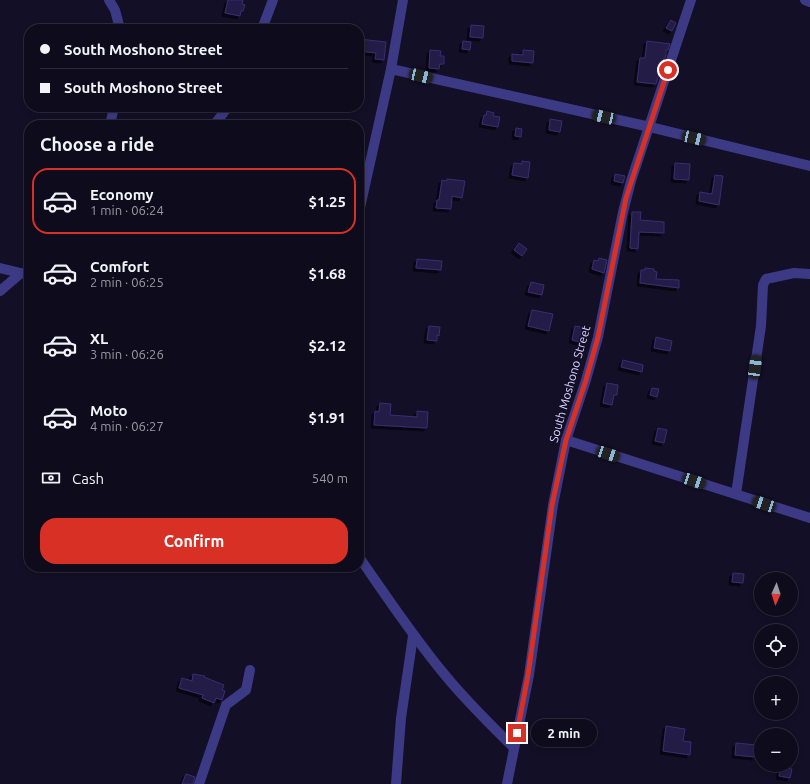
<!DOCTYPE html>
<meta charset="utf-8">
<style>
body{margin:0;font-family:Ubuntu,sans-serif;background:#1c1929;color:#f1f3f6;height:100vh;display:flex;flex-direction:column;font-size:15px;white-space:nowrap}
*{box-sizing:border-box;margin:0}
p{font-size:13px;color:#9b9ba3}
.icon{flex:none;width:22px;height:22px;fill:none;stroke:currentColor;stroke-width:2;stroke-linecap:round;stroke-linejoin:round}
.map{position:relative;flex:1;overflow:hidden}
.side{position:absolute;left:24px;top:120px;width:340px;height:452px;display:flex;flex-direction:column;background:#0e0b1c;border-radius:16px;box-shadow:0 2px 6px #0003,0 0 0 1px #2e2b3b}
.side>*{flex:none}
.top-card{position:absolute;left:24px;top:24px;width:340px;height:88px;border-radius:16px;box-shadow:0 2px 6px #0003,0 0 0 1px #2e2b3b;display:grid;align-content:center;height:88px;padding:0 16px;background:#0e0b1c}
.needle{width:26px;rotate:183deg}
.buttons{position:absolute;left:754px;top:572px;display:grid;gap:8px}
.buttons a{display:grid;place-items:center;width:44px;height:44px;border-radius:50%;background:#0e0b1c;box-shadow:0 2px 6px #0003,0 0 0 1px #2e2b3b;font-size:20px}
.end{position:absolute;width:18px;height:18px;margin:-9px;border:5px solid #d93025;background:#fff;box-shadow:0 0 0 2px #fff}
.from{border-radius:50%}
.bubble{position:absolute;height:28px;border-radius:14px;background:#0e0b1c;box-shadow:0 2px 6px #0003,0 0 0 1px #2e2b3b;font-size:13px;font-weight:700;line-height:28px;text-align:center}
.car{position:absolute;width:12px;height:24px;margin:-12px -6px;border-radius:5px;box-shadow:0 0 3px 1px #0007;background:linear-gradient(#222 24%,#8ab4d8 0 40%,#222 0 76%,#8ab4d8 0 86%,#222 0)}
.top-card b{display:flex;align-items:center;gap:14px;height:38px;font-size:15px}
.top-card b+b{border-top:1px solid #2e2b3b}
.top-card i{width:10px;height:10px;background:#f1f3f6}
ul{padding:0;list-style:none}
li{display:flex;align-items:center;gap:12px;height:66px;margin:0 8px 6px;padding:0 8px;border:2px solid transparent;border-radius:16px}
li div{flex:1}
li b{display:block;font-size:15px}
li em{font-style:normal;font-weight:700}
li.active{border-color:#d93025}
li>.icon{width:36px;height:36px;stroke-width:1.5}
h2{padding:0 16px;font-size:18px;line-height:48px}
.pay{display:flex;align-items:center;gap:10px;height:44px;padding:0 16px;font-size:15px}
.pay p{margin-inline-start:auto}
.button{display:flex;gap:8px;margin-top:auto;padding:8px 16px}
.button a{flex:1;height:46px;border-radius:16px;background:#d93025;color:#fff;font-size:16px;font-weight:700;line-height:46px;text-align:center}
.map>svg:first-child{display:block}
.building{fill:#241b47;stroke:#3b2d73;filter:url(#shadow)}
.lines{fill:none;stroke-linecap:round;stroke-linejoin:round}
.minor{stroke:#3d3a85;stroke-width:10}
.route{stroke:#d93025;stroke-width:5}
.labels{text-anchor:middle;stroke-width:3;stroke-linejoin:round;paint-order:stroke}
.street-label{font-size:12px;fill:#d9d4ff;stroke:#130f26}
</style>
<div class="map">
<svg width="810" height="784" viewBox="0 0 810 784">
<defs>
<filter id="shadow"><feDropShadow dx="-3" dy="3" stdDeviation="0" flood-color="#0009"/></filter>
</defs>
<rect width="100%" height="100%" fill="#130f26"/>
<g class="building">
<polygon points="228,0 243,0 242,4 245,5 243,11 241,11 240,16 225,13"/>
<polygon points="671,20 676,23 672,31 666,28"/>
<polygon points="471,25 484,26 483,38 470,37"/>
<polygon points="359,39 386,42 384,60 375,59 376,53 359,51"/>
<polygon points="463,41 471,42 470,50 462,49"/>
<polygon points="647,41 670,44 668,50 666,50 666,55 665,58 664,58 656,84 637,82 640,58 645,58"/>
<polygon points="430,50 441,51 440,56 444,56 444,64 440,64 439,69 429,68"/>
<polygon points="523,50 534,51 533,63 512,61 512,54 523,55"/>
<polygon points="487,111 494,113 493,116 500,117 498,127 482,124 484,115 486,115"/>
<polygon points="550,119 562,121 560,132 549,130"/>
<polygon points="516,128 522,129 521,137 515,136"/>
<polygon points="522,161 530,162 528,178 512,175 514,163 522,164"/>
<polygon points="675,163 690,164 689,180 674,179"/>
<polygon points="615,174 625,176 623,183 614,181"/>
<polygon points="715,175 723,176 719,205 699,201 700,192 712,194"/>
<polygon points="447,179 465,181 462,198 452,196 451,209 436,208 437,200 439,200 442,180 447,181"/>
<polygon points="632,212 641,212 640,220 664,222 664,233 639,232 638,249 630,248"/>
<polygon points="519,243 527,249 522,256 514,250"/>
<polygon points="599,258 607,260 604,273 592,269 594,260 598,261"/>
<polygon points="417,259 442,261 441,270 416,268"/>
<polygon points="645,268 654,269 654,271 657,272 656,279 679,280 679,288 640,283 641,270 645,270"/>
<polygon points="531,282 544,285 542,295 528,292"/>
<polygon points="532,310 553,314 549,331 528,326"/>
<polygon points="429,326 440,327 439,336 437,335 437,341 427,340"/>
<polygon points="575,326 586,328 583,343 572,340"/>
<polygon points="656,337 672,341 670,351 654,348"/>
<polygon points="623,360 643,365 642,372 621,367"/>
<polygon points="607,383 618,385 617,395 614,395 612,405 603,403"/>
<polygon points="652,388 659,389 657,397 650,395"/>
<polygon points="380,403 391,404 390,415 417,417 417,411 428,412 427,428 374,425 375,411 379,412"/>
<polygon points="658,428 667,430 664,443 655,441"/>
<polygon points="733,573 744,574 743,583 732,582"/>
<polygon points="193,674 205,676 204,677 224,685 222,690 225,691 222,700 216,698 214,703 202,698 203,695 179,688 182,678 192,681"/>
<polygon points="666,726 685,729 683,741 691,742 690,755 663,751"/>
<polygon points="736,743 756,745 755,757 735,755"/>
<polygon points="781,767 792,769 790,778 779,776"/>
<polygon points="186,774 195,777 193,784 182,784"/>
</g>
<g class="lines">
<g class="minor">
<polyline points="109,0 115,10 120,29"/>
<polyline points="805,0 810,2"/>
<polyline points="262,29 273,0"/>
<polyline points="391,69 650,127 810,166"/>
<polyline points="110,125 114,107"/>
<polyline points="214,125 228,107"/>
<polyline points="359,212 391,69 403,0"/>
<polyline points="0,268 29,275"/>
<polyline points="0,291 21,273"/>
<polyline points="566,440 810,518"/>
<polyline points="736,494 761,326 763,285 766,279 794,273 810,274"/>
<path d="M 359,557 C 387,597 414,638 445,675 C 466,701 490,724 514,748"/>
<polyline points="199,784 226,705 246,690 250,670"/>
<polyline points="396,784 401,718 413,636"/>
<polyline points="507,784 529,675 553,505 566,440 586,380 598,337 623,212 631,181 691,0"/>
</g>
</g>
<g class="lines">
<polyline class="route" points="517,733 528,675 552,505 566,440 586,380 598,337 626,198 668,70"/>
</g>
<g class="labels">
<g class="street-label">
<text transform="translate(570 384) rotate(-74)" y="4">South Moshono Street</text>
</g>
</g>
</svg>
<div class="buttons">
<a><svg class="needle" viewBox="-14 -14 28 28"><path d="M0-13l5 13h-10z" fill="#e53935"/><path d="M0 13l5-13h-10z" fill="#9b9ba3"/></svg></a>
<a><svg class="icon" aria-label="locate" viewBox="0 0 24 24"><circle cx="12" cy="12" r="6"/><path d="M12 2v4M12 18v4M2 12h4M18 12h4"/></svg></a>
<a>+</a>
<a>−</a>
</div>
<i class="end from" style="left:668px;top:70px"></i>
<i class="end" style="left:517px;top:733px"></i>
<div class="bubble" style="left:531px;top:719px;width:66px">2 min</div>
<i class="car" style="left:421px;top:76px;rotate:103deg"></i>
<i class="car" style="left:604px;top:117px;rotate:283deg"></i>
<i class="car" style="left:694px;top:138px;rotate:103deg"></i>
<i class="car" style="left:755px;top:367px;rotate:8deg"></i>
<i class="car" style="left:608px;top:454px;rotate:108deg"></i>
<i class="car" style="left:694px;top:481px;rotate:108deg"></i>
<i class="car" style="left:764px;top:504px;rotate:289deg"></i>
<div class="top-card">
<b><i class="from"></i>South Moshono Street</b>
<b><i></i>South Moshono Street</b>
</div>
<section class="side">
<h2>Choose a ride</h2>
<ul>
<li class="active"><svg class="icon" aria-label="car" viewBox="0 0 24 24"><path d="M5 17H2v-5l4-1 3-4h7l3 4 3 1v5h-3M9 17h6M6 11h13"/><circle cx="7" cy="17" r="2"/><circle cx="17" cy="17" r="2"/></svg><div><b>Economy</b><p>1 min · 06:24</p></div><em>$1.25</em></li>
<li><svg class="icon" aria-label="car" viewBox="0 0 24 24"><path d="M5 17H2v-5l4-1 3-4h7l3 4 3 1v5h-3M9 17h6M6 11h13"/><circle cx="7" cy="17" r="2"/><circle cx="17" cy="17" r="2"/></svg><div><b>Comfort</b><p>2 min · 06:25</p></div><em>$1.68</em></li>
<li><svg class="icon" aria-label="car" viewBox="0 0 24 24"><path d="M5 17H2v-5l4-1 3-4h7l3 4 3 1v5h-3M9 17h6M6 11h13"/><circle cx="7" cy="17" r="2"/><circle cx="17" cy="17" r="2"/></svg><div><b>XL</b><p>3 min · 06:26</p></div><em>$2.12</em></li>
<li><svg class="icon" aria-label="car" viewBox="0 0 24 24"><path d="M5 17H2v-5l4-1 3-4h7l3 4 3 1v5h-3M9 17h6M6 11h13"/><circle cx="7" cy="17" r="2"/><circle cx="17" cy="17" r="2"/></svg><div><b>Moto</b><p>4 min · 06:27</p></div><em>$1.91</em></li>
</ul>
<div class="pay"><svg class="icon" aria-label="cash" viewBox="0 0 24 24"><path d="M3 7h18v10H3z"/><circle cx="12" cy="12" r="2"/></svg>Cash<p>540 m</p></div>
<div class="button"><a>Confirm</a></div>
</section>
</div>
